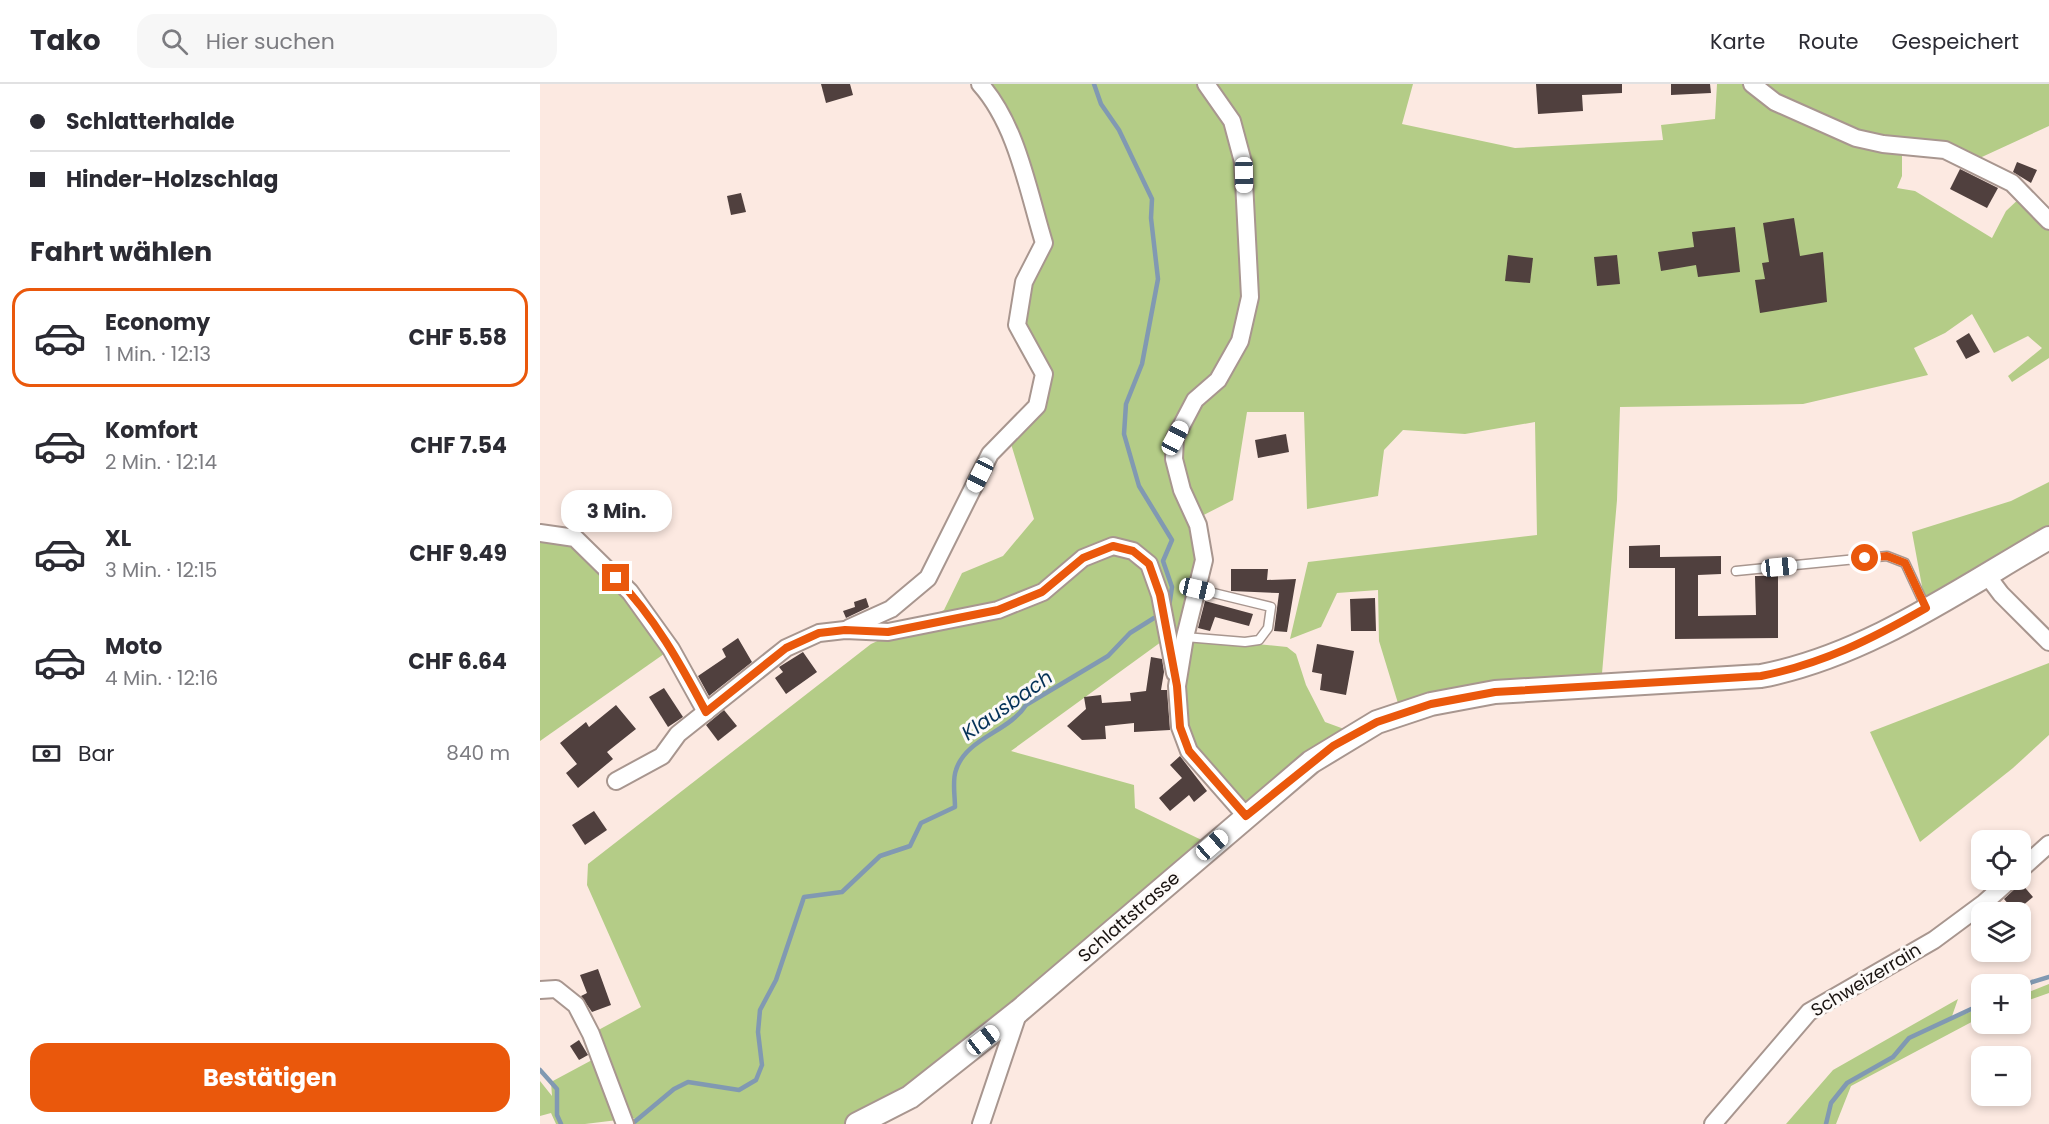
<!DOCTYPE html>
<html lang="de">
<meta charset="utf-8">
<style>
body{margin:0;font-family:Poppins,sans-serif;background:#f7f7f7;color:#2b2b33;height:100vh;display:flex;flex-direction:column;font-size:22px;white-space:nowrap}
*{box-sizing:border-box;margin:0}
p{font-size:20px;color:#7c7c81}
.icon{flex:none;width:33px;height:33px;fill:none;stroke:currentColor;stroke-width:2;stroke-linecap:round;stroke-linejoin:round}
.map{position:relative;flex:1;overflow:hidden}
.sheet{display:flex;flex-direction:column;background:#fff;width:540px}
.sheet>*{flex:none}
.hud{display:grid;align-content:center;height:132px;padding:0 30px;background:#fff}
.controls{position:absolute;left:1431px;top:746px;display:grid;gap:12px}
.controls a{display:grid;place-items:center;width:60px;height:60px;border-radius:12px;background:#fff;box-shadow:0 3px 9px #0003;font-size:30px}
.end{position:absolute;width:27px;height:27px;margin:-14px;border:8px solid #ea580c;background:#fff;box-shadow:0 0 0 3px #fff}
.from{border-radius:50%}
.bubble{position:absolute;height:42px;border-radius:18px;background:#fff;box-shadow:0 3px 9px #0003;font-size:20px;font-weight:700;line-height:42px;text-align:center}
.car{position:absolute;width:18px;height:36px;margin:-18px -9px;border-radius:8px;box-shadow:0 0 4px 2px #0007;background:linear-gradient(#fff 24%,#345 0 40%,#fff 0 76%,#345 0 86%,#fff 0)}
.hud b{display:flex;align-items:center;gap:21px;height:57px;font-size:22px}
.hud b+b{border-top:2px solid #e1e1e2}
.hud i{width:15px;height:15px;background:#2b2b33}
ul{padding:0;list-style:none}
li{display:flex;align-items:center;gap:18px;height:99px;margin:0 12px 9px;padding:0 18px;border:3px solid transparent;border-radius:18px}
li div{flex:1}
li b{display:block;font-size:22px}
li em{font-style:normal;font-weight:700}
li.selected{border-color:#ea580c}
li>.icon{width:54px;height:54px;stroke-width:1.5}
h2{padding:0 30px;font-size:27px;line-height:72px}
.pay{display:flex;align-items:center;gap:15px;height:66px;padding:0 30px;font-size:22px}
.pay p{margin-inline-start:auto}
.button{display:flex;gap:12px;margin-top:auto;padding:12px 30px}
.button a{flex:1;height:69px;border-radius:18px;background:#ea580c;color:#fff;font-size:24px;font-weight:700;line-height:69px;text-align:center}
header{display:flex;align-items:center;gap:36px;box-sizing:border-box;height:84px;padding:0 30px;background:#fff;border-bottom:2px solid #e1e1e2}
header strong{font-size:28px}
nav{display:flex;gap:33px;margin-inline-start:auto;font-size:21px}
.search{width:420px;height:54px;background:#f7f7f7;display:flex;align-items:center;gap:15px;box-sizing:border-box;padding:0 21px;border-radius:18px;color:#7c7c81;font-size:22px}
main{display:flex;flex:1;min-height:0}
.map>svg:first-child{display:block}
.green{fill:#b4cc87}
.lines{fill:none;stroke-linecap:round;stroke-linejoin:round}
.stream{stroke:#8199b2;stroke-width:4.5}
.building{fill:#50403e}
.lane-casing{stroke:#a8968f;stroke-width:11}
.street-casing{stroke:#a8968f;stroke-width:20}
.secondary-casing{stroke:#a8968f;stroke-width:26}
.lane{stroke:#fff;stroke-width:8}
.street{stroke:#fff;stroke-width:16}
.secondary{stroke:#fff;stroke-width:22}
.route{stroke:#ea580c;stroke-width:8}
.labels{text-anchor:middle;stroke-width:6;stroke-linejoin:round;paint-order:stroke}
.street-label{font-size:18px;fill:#191310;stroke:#fdfaf8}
.water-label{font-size:20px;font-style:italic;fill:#053258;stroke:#fdfaf8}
</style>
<header>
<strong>Tako</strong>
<div class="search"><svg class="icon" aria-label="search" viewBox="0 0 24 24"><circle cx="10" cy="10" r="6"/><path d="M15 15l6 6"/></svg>Hier suchen</div>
<nav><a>Karte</a><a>Route</a><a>Gespeichert</a></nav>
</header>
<main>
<section class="sheet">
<div class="hud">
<b><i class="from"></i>Schlatterhalde</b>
<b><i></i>Hinder-Holzschlag</b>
</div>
<h2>Fahrt wählen</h2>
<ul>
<li class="selected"><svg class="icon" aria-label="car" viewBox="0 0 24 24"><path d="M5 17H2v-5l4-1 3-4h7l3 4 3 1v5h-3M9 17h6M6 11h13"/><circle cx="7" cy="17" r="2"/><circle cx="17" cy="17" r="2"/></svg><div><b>Economy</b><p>1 Min. · 12:13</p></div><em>CHF 5.58</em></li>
<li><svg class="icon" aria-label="car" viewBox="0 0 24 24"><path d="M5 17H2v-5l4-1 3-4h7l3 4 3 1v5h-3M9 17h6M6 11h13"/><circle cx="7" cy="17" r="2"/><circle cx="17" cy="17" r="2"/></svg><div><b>Komfort</b><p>2 Min. · 12:14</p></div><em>CHF 7.54</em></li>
<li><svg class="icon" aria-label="car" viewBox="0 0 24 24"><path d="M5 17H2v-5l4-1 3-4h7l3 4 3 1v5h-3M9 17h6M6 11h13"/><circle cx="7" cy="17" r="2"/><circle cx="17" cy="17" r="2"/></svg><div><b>XL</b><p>3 Min. · 12:15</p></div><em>CHF 9.49</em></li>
<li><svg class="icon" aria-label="car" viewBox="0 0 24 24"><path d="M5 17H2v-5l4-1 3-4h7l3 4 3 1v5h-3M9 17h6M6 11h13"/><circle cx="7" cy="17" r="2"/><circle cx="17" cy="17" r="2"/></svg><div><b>Moto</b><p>4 Min. · 12:16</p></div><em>CHF 6.64</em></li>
</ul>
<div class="pay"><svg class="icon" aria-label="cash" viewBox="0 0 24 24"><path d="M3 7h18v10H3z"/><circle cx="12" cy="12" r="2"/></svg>Bar<p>840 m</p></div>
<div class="button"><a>Bestätigen</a></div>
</section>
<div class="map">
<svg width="1509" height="1040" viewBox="0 0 1509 1040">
<rect width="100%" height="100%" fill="#fce9e1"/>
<g class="green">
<polygon points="449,0 873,0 862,40 975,64 1123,56 1121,41 1175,35 1177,0 1509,0 1509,42 1431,78 1405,66 1362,72 1362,92 1357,104 1375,107 1452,154 1466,127 1483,111 1509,137 1509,274 1472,298 1468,292 1502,264 1488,252 1454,269 1432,230 1405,249 1374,264 1388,291 1263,320 1080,323 1077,416 1061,601 861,629 839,557 838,506 797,509 781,543 750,555 768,478 997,451 995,338 925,350 863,346 844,366 838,412 767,425 764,328 707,328 693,416 650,438 656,489 637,549 621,558 471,667 594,701 595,724 672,761 479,927 316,1040 96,1040 94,1034 45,1040 16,1040 11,1029 0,1032 0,997 12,1012 11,998 52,976 51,950 101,923 47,801 48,780 331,560 404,526 422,489 463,472 494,435 471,360 508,290 481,238 487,199 512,162 478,57"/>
<polygon points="1509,398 1509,454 1386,524 1372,448 1471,417"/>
<polygon points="0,449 35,454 131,565 0,657"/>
<polygon points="645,553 747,563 756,570 766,601 785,638 815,649 706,732 649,667 637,602"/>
<polygon points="1509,579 1509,651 1473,684 1380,758 1330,648"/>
<polygon points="1509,900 1509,909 1481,919 1481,911"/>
<polygon points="1418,915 1411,935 1441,924 1441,933 1311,1002 1296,1040 1246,1040 1293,986"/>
</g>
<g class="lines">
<g class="stream">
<polyline points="554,0 561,20 579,46 612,115 611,134 618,195 602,280 586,320 584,350 599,402 632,456 623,477 632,503 629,523"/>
<polyline points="1480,906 1492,898 1509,893"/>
<polyline points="0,986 17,1005 17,1031 21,1040"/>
<path d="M 92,1040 L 134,1005 L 148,998 L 199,1006 L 216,996 L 222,981 L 218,948 L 220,926 L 236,896 L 264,813 L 302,808 L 340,772 L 370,762 L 381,739 L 415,723 C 415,712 412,696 416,686 C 426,654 469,648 486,621 L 568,572 L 590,549 L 614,534"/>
<polyline points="1286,1040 1291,1019 1307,999 1353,973 1369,954 1442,920"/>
</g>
</g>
<g class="building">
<polygon points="281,0 310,0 313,11 286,19"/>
<polygon points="996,0 1082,0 1082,9 1042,11 1043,27 998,30"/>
<polygon points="1131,0 1170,0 1171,9 1131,11"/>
<polygon points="1477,78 1497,86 1491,99 1473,88"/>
<polygon points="1420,85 1458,104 1447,124 1410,105"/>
<polygon points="201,109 206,128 191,131 187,112"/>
<polygon points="1254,134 1260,172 1283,168 1287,218 1220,229 1215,196 1225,195 1222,179 1229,178 1223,139"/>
<polygon points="1195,143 1200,188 1158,193 1156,181 1121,187 1118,168 1154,163 1152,148"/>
<polygon points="968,171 993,174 990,199 965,197"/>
<polygon points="1077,171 1080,200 1057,202 1054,173"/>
<polygon points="1429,249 1440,268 1426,275 1416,257"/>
<polygon points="746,350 749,368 718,374 715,356"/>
<polygon points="1120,461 1120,473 1181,472 1181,490 1158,491 1158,532 1216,531 1215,492 1238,492 1238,554 1135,555 1135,484 1089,484 1089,462"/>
<polygon points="691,485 728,485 727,496 756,495 747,548 734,547 739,509 691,507"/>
<polygon points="326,514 329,523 306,534 303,527 315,523 314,518"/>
<polygon points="835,514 836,547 811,547 810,515"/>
<polygon points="665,517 713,530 709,542 675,533 670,547 658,544"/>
<polygon points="198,554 212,578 169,612 158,592 186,573 182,565"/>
<polygon points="777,560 814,567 806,611 780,606 782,590 772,588"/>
<polygon points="263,568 277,588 246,610 235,594 243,588 239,583"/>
<polygon points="611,573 622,575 624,588 621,606 627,606 630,646 594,648 594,639 565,642 566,655 542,656 527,642 546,625 544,613 561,611 562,619 591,617 590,609 606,607"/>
<polygon points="124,604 143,633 128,643 109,613"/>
<polygon points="76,621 96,645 67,668 73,675 38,704 26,689 37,680 20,659 46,638 49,643"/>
<polygon points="184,626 197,642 178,657 166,641"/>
<polygon points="640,672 667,707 654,718 649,711 630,727 619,714 642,694 630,681"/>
<polygon points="54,727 67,746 45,761 32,741"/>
<polygon points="1481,799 1493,813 1475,828 1464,815"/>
<polygon points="58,885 71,921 52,928 41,912 47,909 40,891"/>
<polygon points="39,956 48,971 39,976 30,962"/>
</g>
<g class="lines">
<g class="lane-casing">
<g id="lane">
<polyline points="1196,487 1347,472 1365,479 1386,524"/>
<polyline points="645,553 705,558 719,556 728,544 731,523 657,505"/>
</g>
</g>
<g class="street-casing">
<g id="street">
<polyline points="666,0 692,37 703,78 710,213 700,257 678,296 655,316 635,354 634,375 642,406 658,441 664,476 645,553 637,602 640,643 649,667 706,732"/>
<polyline points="1212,0 1235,18 1316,54 1343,60 1405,66 1472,99 1509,137"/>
<polyline points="0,449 35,454 90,508 131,565 166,628"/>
<polyline points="1446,490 1461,510 1509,558"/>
<path d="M 309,544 L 351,525 L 388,494 L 450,370 L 497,322 L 504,290 L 477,241 L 484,198 L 504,159 C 488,107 477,41 440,0"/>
<polyline points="76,697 122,672 138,650 246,564 279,549 305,546 348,548 458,526 503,508 543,474 573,462 593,467 609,480 620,511 635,589"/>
<polyline points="1480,786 1509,760"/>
<polyline points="0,906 16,905 36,921 51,950 85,1040"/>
<polyline points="441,1040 479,927"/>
<polyline points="1173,1040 1269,928 1394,856 1444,819 1471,795"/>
</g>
</g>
<g class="secondary-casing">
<path id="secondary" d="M 317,1040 L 370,1013 L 479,927 L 771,678 L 837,638 L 891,620 L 955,608 L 1221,592 C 1326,572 1417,507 1509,454"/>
</g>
<use href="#lane" class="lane"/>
<use href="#street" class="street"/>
<use href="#secondary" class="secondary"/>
</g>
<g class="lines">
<path class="route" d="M 76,494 C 114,532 141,581 166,628 L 246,564 L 279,549 L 305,546 L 348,548 L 458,526 L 502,508 L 543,474 L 573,462 L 593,467 L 609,480 L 620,511 L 637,602 L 640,643 L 649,667 L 706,732 L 793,662 L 837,638 L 891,620 L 955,608 L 1221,592 C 1282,580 1332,555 1386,524 L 1365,479 L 1347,472 L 1325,474"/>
</g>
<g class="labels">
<g class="street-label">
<text transform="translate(589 833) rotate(-41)" y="6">Schlattstrasse</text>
<text transform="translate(1326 896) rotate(-31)" y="6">Schweizerrain</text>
</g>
<g class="water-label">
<text transform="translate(467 621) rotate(-35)" y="7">Klausbach</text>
</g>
</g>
</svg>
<div class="controls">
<a><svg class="icon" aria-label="locate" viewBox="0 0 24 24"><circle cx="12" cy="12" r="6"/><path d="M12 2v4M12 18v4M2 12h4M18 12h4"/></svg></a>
<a><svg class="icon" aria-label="layers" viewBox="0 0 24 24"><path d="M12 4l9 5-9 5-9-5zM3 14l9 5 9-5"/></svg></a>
<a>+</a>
<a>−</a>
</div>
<i class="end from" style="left:1325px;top:474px"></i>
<i class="end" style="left:76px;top:494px"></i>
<div class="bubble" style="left:21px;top:406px;width:111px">3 Min.</div>
<i class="car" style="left:704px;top:91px;rotate:179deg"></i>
<i class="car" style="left:635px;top:354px;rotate:28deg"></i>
<i class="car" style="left:440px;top:391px;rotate:207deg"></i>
<i class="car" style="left:1239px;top:483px;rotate:84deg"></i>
<i class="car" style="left:657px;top:505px;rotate:103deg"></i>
<i class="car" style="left:672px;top:761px;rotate:49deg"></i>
<i class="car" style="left:443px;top:956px;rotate:52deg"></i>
</div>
</main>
